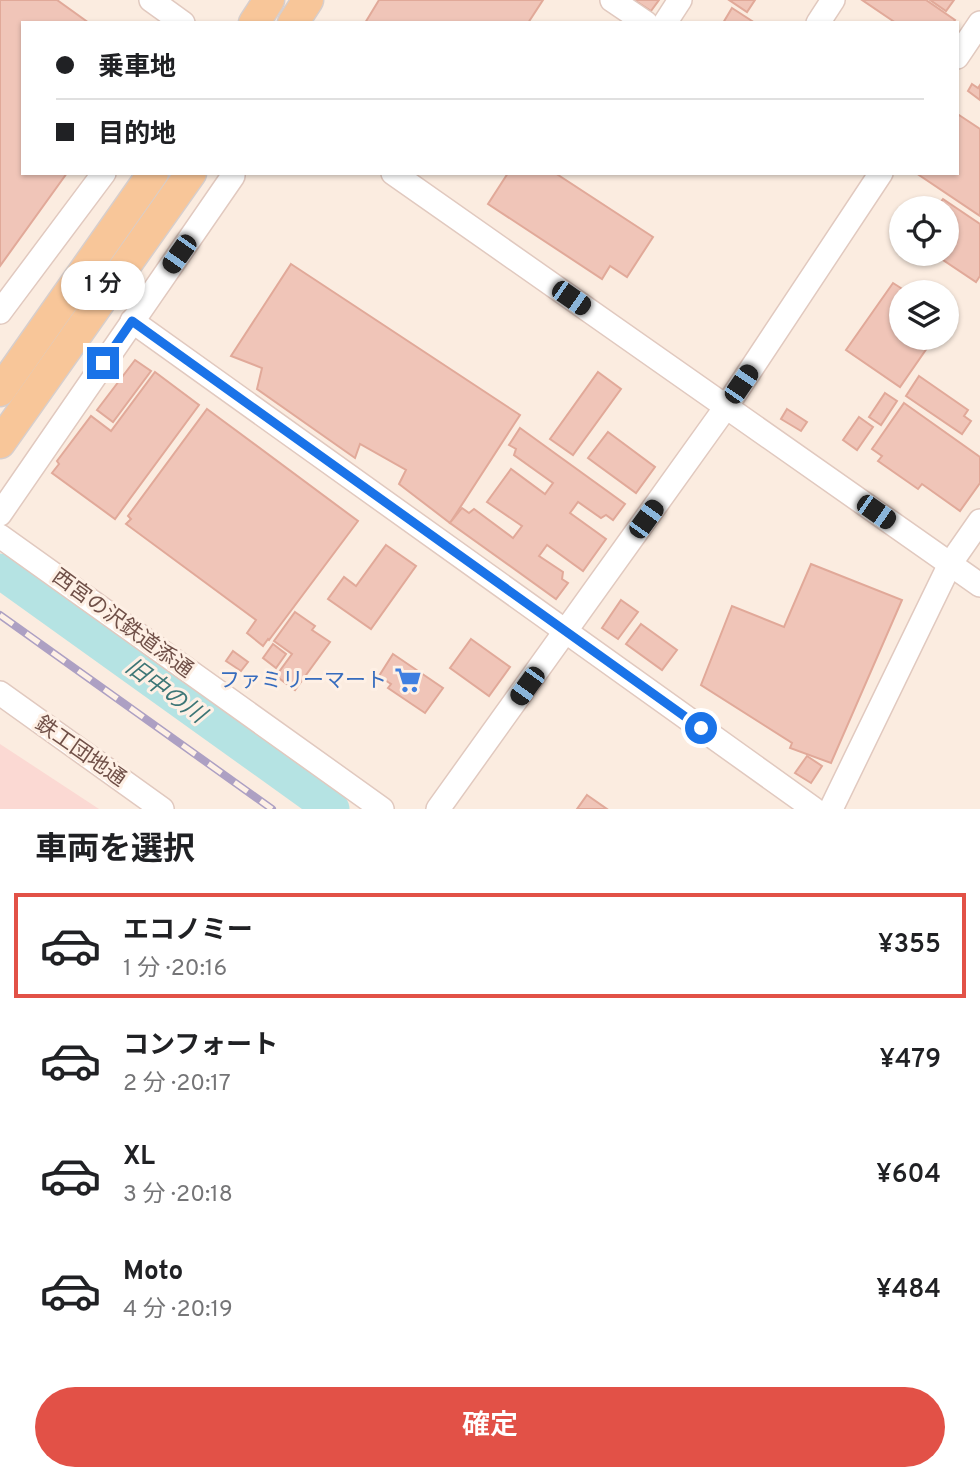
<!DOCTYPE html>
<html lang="ja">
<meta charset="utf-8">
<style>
body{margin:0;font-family:Overpass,"Noto Sans JP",sans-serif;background:#f2f2f2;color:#202124;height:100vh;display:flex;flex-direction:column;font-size:26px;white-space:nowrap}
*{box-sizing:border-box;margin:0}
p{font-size:23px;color:#757577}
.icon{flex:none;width:38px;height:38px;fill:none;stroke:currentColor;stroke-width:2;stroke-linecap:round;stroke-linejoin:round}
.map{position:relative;height:809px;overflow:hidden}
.drawer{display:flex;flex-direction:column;background:#fff;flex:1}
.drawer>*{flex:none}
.guide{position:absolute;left:21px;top:21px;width:938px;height:154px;border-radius:0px;box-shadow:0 2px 5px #0004;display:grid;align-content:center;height:154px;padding:0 35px;background:#fff}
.fabs{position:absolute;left:889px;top:196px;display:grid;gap:14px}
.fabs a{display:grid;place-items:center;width:70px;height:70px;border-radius:50%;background:#fff;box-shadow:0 2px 5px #0004;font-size:35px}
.end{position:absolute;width:32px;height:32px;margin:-16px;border:9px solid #1a73e8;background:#fff;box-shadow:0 0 0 4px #fff}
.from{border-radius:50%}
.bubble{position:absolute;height:49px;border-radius:24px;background:#fff;box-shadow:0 2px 5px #0004;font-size:23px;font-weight:600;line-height:49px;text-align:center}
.car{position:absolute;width:21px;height:42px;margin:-21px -10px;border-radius:9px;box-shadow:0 0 5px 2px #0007;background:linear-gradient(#222 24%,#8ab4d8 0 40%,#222 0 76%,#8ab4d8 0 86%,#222 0)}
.guide b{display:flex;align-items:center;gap:24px;height:66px;font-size:26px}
.guide b+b{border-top:2px solid #e0e0e0}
.guide i{width:18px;height:18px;background:#202124}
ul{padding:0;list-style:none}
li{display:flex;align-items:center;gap:21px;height:105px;margin:0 14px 10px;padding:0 21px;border:4px solid transparent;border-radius:0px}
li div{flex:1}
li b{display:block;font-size:26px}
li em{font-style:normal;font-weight:600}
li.current{border-color:#e25147}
li>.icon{width:63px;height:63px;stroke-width:1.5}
h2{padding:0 35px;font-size:32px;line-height:84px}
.action{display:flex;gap:14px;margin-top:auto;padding:14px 35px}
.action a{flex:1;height:80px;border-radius:42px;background:#e25147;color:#fff;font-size:28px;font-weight:600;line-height:80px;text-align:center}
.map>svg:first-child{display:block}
.commercial{fill:#fbd9d3}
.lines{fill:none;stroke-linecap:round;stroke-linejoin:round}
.river{stroke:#b5e3e3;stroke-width:35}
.building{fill:#f0c5b8;stroke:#e1a999;stroke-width:2}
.minor-casing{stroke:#e1c9bf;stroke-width:26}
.major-casing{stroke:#d7cecc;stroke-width:33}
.minor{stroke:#fff;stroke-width:23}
.major{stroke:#f8c699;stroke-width:30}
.rail-casing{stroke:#ada0c3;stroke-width:8}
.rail{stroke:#fef0e5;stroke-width:5;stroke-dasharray:16;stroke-linecap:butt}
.route{stroke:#1a73e8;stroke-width:9}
.labels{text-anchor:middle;stroke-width:6;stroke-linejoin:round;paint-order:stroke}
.street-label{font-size:21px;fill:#705048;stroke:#fef0e5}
.shop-label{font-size:21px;fill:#366cbe;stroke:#fef0e5;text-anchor:end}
.water-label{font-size:23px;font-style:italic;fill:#3d7676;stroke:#fef0e5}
</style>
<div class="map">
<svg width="980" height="809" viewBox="0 0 980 809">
<rect width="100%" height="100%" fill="#fbece0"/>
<polygon class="commercial" points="0,744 99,809 0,809"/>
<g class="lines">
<polyline class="river" points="0,571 332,809"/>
</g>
<g class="building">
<polygon points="0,0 57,0 89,23 23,23 23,173 67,173 0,266"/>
<polygon points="379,0 543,0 528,23 365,23"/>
<polygon points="634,0 659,0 651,11"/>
<polygon points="729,0 755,0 747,12"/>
<polygon points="862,0 926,0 955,20 953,23 896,23"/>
<polygon points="930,0 954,0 946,11"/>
<polygon points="732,8 755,23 723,23"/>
<polygon points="972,84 978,88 980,85 980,100 968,91"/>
<polygon points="959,115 980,129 980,216 916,173 957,173 957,118"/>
<polygon points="508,173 555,173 653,237 627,277 610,266 602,279 488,204"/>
<polygon points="943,199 980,224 980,276 976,282 934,254 947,254 947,208 936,208"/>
<polygon points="291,264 520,415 450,523 399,484 406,470 360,444 355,458 257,389 262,368 231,356"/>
<polygon points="893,283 907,292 901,292 901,338 934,338 900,387 846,350"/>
<polygon points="135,360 151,371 113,422 97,410"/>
<polygon points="155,372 199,405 115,519 52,473 59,464 57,461 91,416 111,431"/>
<polygon points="598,372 621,389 573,455 550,439"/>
<polygon points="919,376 968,410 964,416 971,421 962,434 906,396"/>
<polygon points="885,393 897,401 881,425 869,417"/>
<polygon points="904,403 980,457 980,483 960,511 922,484 918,489 878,461 882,456 872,449"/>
<polygon points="207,409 358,521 269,640 268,639 263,646 247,633 256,620 126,524 131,519 128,516"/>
<polygon points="787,409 807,422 801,431 781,419"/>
<polygon points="859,417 873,427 857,450 843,440"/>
<polygon points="520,428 625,504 613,520 606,515 601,518 578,502 570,513 606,539 583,571 547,545 539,556 563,572 562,579 568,583 556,599 450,523 462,508 469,513 474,509 513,538 522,526 487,502 511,469 545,494 553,483 514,455 516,449 509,445"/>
<polygon points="608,432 655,467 636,493 588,458"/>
<polygon points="386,545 416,566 371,629 328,599 344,577 356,586"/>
<polygon points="811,564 902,600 831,763 790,748 792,743 701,685 732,606 784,627"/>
<polygon points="621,600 638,612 618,639 602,628"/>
<polygon points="295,612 315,626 312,630 330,642 295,690 276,676 292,654 274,641"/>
<polygon points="641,624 677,650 662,670 626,644"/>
<polygon points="471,639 510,667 489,696 450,668"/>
<polygon points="273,644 286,654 276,668 263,658"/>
<polygon points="233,651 248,662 241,671 226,661"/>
<polygon points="393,654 443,688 425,713 388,688 391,684 379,676"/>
<polygon points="807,756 822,766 811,783 795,773"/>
<polygon points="587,795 607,809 577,809"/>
</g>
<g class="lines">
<g class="minor-casing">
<g id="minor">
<polyline points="151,0 183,23"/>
<polyline points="612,0 646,23"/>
<polyline points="665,23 680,0"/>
<polyline points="818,23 833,0"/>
<polyline points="957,57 980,23"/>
<polyline points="393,173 980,585"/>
<polyline points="0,312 104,173"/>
<polyline points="132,321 814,809"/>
<polyline points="0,514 233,176 233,173"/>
<polyline points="0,536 382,809"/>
<polyline points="0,693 162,809"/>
<polyline points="438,809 726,407 881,173"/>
<polyline points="831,809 950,564 980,521"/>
</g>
</g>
<g class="major-casing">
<g id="major">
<polyline points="254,23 269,0"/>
<polyline points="293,23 308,0"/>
<polyline points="0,391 153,173"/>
<polyline points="0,443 191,173"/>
</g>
</g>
<use href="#minor" class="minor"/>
<use href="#major" class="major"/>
<g class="rail-casing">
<polyline id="rail" points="0,615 272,809"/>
</g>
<use href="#rail" class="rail"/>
</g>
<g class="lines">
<polyline class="route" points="103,363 132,321 701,728"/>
</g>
<defs>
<g id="supermarket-bare" transform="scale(2.1)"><path d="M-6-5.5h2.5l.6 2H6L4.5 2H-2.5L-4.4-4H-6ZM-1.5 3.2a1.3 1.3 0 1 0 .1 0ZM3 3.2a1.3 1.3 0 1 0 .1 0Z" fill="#3f7fe0" stroke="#fef0e5" stroke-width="2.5" paint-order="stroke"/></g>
</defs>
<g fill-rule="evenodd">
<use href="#supermarket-bare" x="408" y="680"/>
</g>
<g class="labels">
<g class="street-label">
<text transform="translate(123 623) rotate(36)" y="7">西宮の沢鉄道添通</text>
<text transform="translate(81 751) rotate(35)" y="7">鉄工団地通</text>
</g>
<g class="shop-label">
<text x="387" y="687">ファミリーマート</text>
</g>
<g class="water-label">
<text transform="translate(166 690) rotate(36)" y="8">旧中の川</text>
</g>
</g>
</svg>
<div class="fabs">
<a><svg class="icon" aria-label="locate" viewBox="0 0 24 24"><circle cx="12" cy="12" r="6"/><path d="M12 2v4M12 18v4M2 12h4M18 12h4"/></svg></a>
<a><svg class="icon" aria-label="layers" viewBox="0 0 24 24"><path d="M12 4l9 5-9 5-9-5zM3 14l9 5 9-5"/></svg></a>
</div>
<i class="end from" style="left:701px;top:728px"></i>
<i class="end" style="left:103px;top:363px"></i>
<div class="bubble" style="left:61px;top:261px;width:84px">1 分</div>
<i class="car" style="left:179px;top:254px;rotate:215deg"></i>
<i class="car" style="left:571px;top:298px;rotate:125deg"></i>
<i class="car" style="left:741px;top:384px;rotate:34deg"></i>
<i class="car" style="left:876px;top:512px;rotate:125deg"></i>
<i class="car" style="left:646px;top:519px;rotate:36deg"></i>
<i class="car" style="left:527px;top:686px;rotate:216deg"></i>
<div class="guide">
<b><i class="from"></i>乗車地</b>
<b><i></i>目的地</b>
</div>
</div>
<section class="drawer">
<h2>車両を選択</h2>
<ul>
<li class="current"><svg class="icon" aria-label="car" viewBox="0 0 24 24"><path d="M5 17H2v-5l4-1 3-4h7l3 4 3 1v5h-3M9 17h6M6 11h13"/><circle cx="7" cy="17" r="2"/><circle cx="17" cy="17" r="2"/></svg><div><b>エコノミー</b><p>1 分 · 20:16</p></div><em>¥355</em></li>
<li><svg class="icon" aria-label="car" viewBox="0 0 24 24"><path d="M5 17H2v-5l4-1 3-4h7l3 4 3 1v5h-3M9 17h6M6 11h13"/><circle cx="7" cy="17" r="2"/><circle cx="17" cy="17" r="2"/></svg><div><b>コンフォート</b><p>2 分 · 20:17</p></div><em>¥479</em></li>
<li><svg class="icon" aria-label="car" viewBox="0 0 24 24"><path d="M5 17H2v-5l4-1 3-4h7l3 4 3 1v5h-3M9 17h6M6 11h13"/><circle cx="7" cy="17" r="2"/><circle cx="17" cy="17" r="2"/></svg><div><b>XL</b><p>3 分 · 20:18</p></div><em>¥604</em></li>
<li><svg class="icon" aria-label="car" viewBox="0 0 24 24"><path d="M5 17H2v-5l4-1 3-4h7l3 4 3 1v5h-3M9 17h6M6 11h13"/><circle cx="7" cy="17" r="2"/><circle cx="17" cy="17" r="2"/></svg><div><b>Moto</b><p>4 分 · 20:19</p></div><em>¥484</em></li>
</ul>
<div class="action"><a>確定</a></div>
</section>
